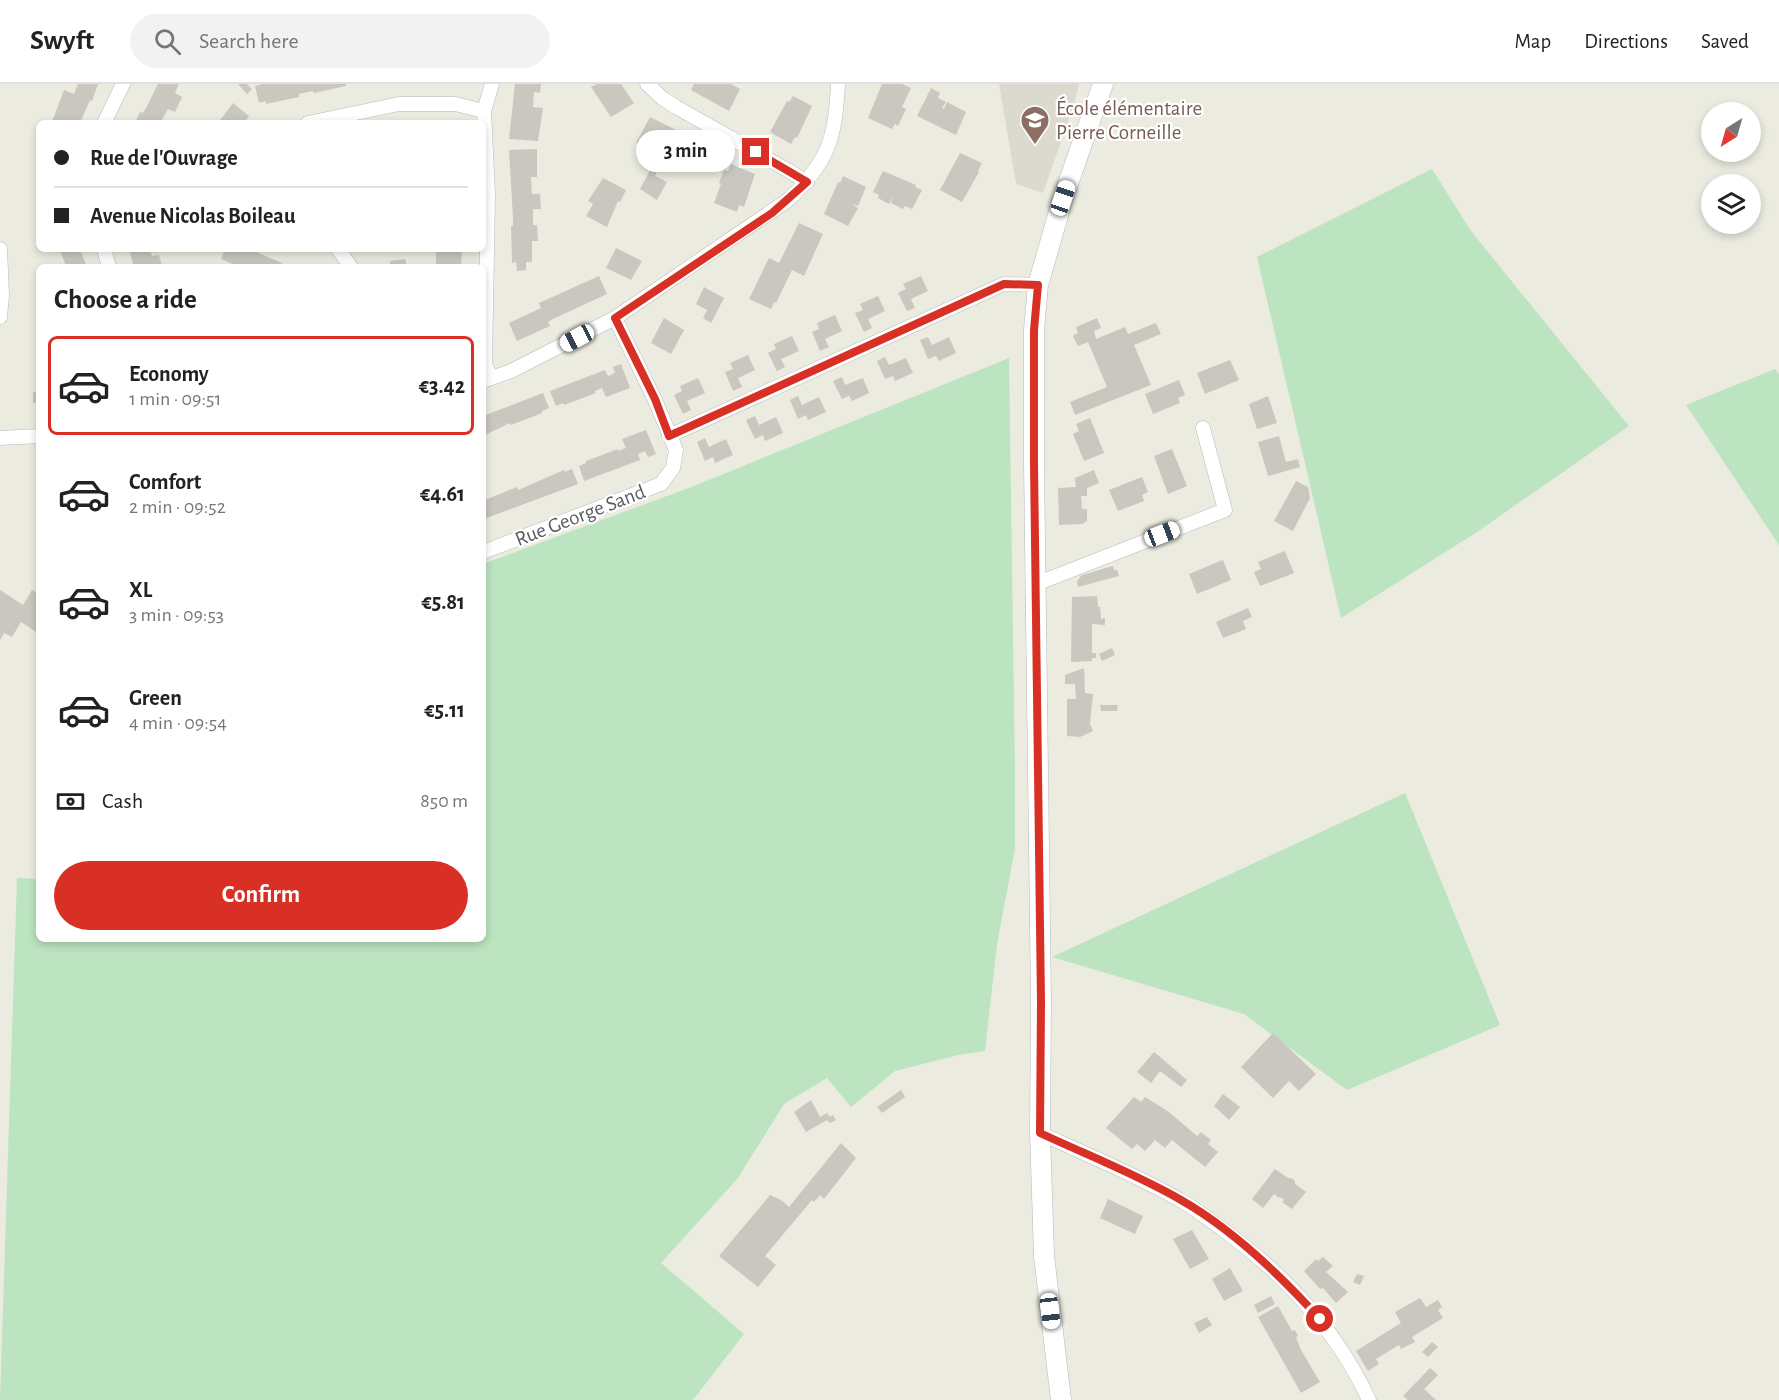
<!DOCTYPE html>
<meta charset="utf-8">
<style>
body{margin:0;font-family:"Alegreya Sans",sans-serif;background:#f2f2f2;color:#222;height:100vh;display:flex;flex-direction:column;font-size:22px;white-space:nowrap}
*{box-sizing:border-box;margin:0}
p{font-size:20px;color:#767676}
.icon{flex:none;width:33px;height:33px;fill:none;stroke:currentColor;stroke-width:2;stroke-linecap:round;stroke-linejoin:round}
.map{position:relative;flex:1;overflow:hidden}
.side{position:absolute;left:36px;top:180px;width:450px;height:678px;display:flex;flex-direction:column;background:#fff;border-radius:9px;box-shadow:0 3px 9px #0003}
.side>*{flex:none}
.banner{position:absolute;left:36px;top:36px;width:450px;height:132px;border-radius:9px;box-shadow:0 3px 9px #0003;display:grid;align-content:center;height:132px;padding:0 18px;background:#fff}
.needle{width:39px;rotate:217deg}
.controls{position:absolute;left:1701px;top:18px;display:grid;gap:12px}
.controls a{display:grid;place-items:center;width:60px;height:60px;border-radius:50%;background:#fff;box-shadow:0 3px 9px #0003;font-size:30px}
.end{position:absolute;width:27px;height:27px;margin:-14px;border:8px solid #d93025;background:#fff;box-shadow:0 0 0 3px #fff}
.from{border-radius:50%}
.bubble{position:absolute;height:42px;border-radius:21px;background:#fff;box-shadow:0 3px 9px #0003;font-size:20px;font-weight:700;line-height:42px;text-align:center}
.car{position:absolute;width:18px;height:36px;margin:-18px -9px;border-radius:8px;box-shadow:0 0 4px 2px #0007;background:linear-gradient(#fff 24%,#345 0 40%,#fff 0 76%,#345 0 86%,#fff 0)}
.banner b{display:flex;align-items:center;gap:21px;height:57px;font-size:22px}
.banner b+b{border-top:2px solid #e0e0e0}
.banner i{width:15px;height:15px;background:#222}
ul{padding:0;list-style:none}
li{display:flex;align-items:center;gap:18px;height:99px;margin:0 12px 9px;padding:0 6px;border:3px solid transparent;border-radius:9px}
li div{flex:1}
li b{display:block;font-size:22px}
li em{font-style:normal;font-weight:700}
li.selected{border-color:#d93025}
li>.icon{width:54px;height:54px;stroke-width:1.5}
h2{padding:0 18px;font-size:27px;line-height:72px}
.pay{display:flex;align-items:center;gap:15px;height:66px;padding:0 18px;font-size:22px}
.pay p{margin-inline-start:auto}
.action{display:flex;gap:12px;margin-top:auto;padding:12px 18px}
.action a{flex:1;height:69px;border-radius:36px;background:#d93025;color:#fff;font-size:24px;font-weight:700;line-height:69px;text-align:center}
header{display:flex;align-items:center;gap:36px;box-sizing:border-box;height:84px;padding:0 30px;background:#fff;border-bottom:2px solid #e0e0e0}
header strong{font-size:28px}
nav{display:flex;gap:33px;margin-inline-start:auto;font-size:21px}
.search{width:420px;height:54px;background:#f2f2f2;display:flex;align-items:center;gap:15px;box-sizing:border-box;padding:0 21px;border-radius:33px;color:#767676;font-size:22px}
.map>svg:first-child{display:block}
.education{fill:#dcdace}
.green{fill:#bce4c0}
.building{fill:#c9c7c0}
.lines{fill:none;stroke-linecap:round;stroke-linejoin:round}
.street-casing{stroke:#b8babf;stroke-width:15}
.secondary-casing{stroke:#b6b9bf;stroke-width:21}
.street{stroke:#fff;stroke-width:14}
.secondary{stroke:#fff;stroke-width:20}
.route{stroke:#d93025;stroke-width:8}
.labels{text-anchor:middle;stroke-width:4.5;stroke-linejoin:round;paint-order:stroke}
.education-label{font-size:21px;fill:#785e54;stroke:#fff;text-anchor:start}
.street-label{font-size:21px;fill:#595c61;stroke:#fff}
</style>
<header>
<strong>Swyft</strong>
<div class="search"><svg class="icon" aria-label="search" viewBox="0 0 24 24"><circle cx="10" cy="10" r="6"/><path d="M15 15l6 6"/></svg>Search here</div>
<nav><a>Map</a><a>Directions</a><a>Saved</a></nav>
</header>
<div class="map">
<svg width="1779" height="1316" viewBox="0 0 1779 1316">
<rect width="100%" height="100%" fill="#ecebe0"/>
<polygon class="education" points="999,0 1079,0 1073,23 1043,109 1016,100"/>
<g class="green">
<polygon points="1432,85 1471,147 1629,342 1477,448 1341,534 1257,173"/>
<polygon points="1009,274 1015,691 1015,765 997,860 985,967 958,971 895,987 851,1023 827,994 784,1020 738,1094 661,1179 744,1250 693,1316 0,1316 17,794 39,795 39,855 483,855 483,480 694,402"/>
<polygon points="1775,285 1779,290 1779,461 1686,321"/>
<polygon points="1405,709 1500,941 1347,1006 1244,930 1052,873"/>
</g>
<g class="building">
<polygon points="78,0 98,0 92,17 90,16 80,39 52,38 64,6 74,10"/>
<polygon points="158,0 179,0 175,9 182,13 175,28 168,25 160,39 135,39 140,28 143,29 146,24"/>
<polygon points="238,0 247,0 252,5 247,10"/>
<polygon points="262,0 346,0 346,2 314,9 313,7 299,10 299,13 266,20 266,17 259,19 255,2"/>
<polygon points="515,0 541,0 540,9 534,8 533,23 543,24 538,57 509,55"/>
<polygon points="597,0 621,0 634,19 611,33 591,3"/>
<polygon points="694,0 731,0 740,5 729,27 691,6"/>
<polygon points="882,0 902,0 911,4 902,23 906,25 898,42 895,40 892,45 868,34"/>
<polygon points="931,4 940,9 938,14 946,18 942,24 944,25 947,18 966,28 956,51 917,32"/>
<polygon points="793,12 812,22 797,54 795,53 791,60 770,48 787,17 789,18"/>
<polygon points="233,19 249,32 245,38 218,39"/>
<polygon points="650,33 682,49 682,50 689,54 678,75 670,71 668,75 636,59"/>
<polygon points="537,65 537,93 531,93 532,110 540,110 541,125 533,125 533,141 537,141 538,157 532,157 532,178 526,178 526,186 517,187 516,178 512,179 511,142 513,142 513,134 509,66"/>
<polygon points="960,69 982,79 978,87 979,88 962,118 940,106"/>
<polygon points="731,80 755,90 744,123 739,121 737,128 714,119 721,100 719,99 724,86 728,87"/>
<polygon points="651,85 657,88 655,92 667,98 657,116 640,105"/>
<polygon points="883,87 916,101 915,103 922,106 912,125 905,122 903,125 891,119 893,112 889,120 878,114 879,111 873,108"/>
<polygon points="843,92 866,103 858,122 852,120 858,124 848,142 824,130 838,98 840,99"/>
<polygon points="603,94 626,106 620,118 618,117 607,143 586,132 593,120 588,117"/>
<polygon points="799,139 823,150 804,192 792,186 776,219 774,218 771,225 749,215 769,174 779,179"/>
<polygon points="616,164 642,177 631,196 606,184"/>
<polygon points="60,165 80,165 87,183 66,183"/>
<polygon points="129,165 150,165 152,172 159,171 162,183 134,183"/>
<polygon points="225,165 249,165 282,179 280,183 240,183 221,175"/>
<polygon points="436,165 460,165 460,169 462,168 461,183 436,183"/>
<polygon points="405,175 407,183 390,183 390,177"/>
<polygon points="599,192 607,210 553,235 548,238 550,242 517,257 509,239 541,224 539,219"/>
<polygon points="921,192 928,207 911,215 915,224 907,227 898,209 906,205 903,200"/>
<polygon points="704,203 724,214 711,239 703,234 707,226 696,220"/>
<polygon points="878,212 885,227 868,235 872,244 864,248 855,229 863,226 860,220"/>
<polygon points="835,231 842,247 825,255 829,263 820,267 812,248 819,245 817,239"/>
<polygon points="664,234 684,246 671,270 651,259"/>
<polygon points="1097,234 1101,244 1094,247 1096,255 1125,243 1128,250 1156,239 1161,250 1134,261 1151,301 1075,331 1070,318 1107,303 1088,258 1078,262 1073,252 1078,249 1076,243"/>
<polygon points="792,252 799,267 781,275 785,283 777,287 768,269 776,265 774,260"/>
<polygon points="928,253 932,261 949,253 956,269 939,277 936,272 928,275 920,256"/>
<polygon points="748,271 755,286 738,294 742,303 733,307 725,288 733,285 730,279"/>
<polygon points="885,273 889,281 906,274 913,289 895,297 893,292 885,295 877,277"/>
<polygon points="1230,276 1239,296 1205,310 1197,289"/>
<polygon points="621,280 630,304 606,313 602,304 595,307 596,309 564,321 563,319 556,322 550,307 605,286 608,292 615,289 613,283"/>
<polygon points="842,293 845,301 863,294 869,309 852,317 849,312 842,315 833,297"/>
<polygon points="698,294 705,309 687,317 691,326 683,330 674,311 682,307 680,302"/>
<polygon points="1179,296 1185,311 1178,314 1180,319 1153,330 1145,310"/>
<rect x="33" y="308" width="6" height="11"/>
<polygon points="543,309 549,324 542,327 542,329 511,341 510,339 483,352 483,332"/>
<polygon points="798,312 802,321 819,313 826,328 808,336 806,331 798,335 790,316"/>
<polygon points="1268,312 1277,339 1257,345 1249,320"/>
<polygon points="755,332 759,341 776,333 783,349 765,357 763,351 755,355 746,336"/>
<polygon points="1090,334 1104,369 1084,377 1073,350 1079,347 1076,340"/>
<polygon points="646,346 656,370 648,373 645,367 638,370 640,376 584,397 579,382 586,379 586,377 618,365 618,367 626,364 622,355"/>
<polygon points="1279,352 1286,378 1298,375 1300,383 1268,392 1258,358"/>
<polygon points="705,354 709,363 726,355 733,371 715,379 713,373 705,377 697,358"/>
<polygon points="1172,365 1187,402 1168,410 1154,372"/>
<polygon points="572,385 578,400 484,435 483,419 486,418 485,416 517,403 518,406 564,386 565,388"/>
<polygon points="1094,386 1099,399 1087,404 1087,412 1081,412 1082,425 1087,425 1087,437 1082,440 1059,441 1058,404 1076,403 1075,394"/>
<polygon points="1142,393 1148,408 1142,411 1144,417 1118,427 1109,406"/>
<polygon points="1296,397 1308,403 1310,414 1293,447 1274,437"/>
<polygon points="1285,467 1294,489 1260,502 1254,488 1261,485 1258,478"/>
<polygon points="1223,476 1231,496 1197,510 1189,490"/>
<polygon points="1113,482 1114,486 1117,486 1119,492 1078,503 1077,497 1082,491"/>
<polygon points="0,506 23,521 32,506 39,510 39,542 36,548 21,538 12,553 4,549 0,556"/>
<polygon points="1097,512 1098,523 1100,523 1101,535 1105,534 1105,541 1092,540 1092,569 1096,569 1096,574 1092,574 1092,577 1071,578 1072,513"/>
<polygon points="1248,524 1252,533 1243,537 1246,545 1223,554 1216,538"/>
<polygon points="1112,564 1115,571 1102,577 1099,570"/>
<polygon points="1084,584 1085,609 1093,610 1090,640 1093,647 1080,653 1067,652 1067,615 1076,615 1075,600 1065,600 1065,591"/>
<polygon points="1100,621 1118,621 1117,627 1101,627"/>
<polygon points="1273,949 1316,990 1299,1007 1289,997 1273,1014 1241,983"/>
<polygon points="1154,968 1187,996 1181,1003 1160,987 1151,999 1137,988"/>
<polygon points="901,1006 905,1013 882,1029 877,1023"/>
<polygon points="1223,1010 1240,1023 1229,1036 1214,1022"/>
<polygon points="1134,1013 1141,1018 1145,1013 1169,1028 1197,1052 1201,1048 1211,1056 1208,1060 1218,1068 1205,1083 1172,1056 1165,1064 1155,1056 1145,1067 1137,1060 1132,1065 1106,1044"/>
<polygon points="811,1016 820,1033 827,1029 830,1033 833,1031 836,1036 830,1039 827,1036 806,1048 794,1028"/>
<polygon points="841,1059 856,1074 824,1115 820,1111 814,1118 812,1116 765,1172 776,1181 758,1203 719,1172 770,1111 781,1116 789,1123"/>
<polygon points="1275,1085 1288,1094 1291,1094 1295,1097 1295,1100 1306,1108 1292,1125 1282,1118 1284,1116 1280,1113 1279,1114 1274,1110 1263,1124 1252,1115"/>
<polygon points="1108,1115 1143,1132 1135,1150 1100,1134"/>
<polygon points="1192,1146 1209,1175 1190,1185 1173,1155"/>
<polygon points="1323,1173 1333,1182 1326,1188 1348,1208 1336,1219 1323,1204 1320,1205 1304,1187 1316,1175 1318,1177"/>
<polygon points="1230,1184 1243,1207 1224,1217 1212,1195"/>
<polygon points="1357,1190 1364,1192 1360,1201 1353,1198"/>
<polygon points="1271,1212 1275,1220 1258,1229 1254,1221"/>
<polygon points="1420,1214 1426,1223 1438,1216 1442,1223 1438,1226 1443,1234 1412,1253 1415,1258 1401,1265 1399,1261 1376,1275 1379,1280 1368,1287 1356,1267 1401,1239 1395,1228"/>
<polygon points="1278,1222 1292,1247 1295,1246 1298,1252 1296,1253 1301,1266 1320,1298 1301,1309 1258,1233"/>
<polygon points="1207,1233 1212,1241 1199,1249 1194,1239"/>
<polygon points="1432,1258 1438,1263 1428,1273 1422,1268"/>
<polygon points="1430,1284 1438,1291 1424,1305 1436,1316 1408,1316 1403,1312"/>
</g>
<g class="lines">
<g class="street-casing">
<g id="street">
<polyline points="647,0 662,14 676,23 789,87 807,98"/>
<polyline points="104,39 123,0"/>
<polyline points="308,39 399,20 455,20 484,27"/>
<polyline points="0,165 2,211 0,233"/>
<polyline points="104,165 109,183"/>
<polyline points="338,165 351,183"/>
<polyline points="491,294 485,280 488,111 484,27 492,0"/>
<path d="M 483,297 L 511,287 L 615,234 L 788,116 C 829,77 835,55 838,0"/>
<polyline points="669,352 1004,200 1038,201"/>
<polyline points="0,354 39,352"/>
<polyline points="483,468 661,400 673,384 676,366 655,316 615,234"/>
<polyline points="1036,500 1225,426 1203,344"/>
<path d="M 1040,1049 C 1087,1071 1135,1090 1180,1116 C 1195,1124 1208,1135 1222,1145 C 1284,1190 1337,1246 1369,1316"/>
</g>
</g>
<g class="secondary-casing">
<polyline id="secondary" points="1061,1316 1044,1172 1040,1049 1041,918 1034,379 1034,246 1038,201 1063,114 1103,0"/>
</g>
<use href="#street" class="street"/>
<use href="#secondary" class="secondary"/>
</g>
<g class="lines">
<path class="route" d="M 756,68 L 807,98 L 772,129 L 615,234 L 655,315 L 669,352 L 1004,200 L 1038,201 L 1034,246 L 1034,380 L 1041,918 L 1040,1049 C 1087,1071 1136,1090 1181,1116 C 1232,1145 1281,1192 1320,1235"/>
</g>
<defs>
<g id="school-pin" transform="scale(1.5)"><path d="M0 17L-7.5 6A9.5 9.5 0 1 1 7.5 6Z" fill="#8d6e63" stroke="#fff"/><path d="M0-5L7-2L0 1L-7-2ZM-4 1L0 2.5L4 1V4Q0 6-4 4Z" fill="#fff"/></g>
</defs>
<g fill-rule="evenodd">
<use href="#school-pin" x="1035" y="36"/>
</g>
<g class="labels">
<g class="education-label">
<text x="1056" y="31">École élémentaire<tspan x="1056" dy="24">Pierre Corneille</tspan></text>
</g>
<g class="street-label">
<text transform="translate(580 431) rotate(-21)" y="7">Rue George Sand</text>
</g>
</g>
</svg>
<div class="controls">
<a><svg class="needle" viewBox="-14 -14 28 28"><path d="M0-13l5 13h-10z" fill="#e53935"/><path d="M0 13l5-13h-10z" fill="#767676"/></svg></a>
<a><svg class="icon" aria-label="layers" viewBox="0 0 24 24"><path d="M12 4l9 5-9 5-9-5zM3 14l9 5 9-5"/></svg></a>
</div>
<i class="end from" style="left:1320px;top:1235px"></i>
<i class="end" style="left:756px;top:68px"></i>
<div class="bubble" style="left:636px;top:46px;width:99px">3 min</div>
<i class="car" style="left:1063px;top:114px;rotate:19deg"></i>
<i class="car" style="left:577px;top:254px;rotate:242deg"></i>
<i class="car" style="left:1162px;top:450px;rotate:69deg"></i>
<i class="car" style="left:1050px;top:1227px;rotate:173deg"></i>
<div class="banner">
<b><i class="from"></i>Rue de l'Ouvrage</b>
<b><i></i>Avenue Nicolas Boileau</b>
</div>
<section class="side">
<h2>Choose a ride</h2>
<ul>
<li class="selected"><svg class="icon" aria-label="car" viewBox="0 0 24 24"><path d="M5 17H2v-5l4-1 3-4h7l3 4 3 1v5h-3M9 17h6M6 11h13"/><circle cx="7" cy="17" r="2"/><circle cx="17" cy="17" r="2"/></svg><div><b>Economy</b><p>1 min · 09:51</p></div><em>€3.42</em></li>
<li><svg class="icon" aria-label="car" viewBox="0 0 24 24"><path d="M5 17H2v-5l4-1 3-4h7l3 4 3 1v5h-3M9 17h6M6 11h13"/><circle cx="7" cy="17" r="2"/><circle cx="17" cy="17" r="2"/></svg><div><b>Comfort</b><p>2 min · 09:52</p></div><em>€4.61</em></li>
<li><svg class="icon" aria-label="car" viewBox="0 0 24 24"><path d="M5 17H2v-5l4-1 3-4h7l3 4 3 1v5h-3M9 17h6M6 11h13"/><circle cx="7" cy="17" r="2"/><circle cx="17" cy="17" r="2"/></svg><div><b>XL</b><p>3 min · 09:53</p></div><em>€5.81</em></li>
<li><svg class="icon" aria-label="car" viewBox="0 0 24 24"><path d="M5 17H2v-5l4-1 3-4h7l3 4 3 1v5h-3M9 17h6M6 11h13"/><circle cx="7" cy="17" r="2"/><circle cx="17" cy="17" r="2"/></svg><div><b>Green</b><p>4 min · 09:54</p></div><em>€5.11</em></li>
</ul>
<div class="pay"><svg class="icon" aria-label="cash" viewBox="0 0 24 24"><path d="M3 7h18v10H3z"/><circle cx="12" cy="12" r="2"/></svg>Cash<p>850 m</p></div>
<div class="action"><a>Confirm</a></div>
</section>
</div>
